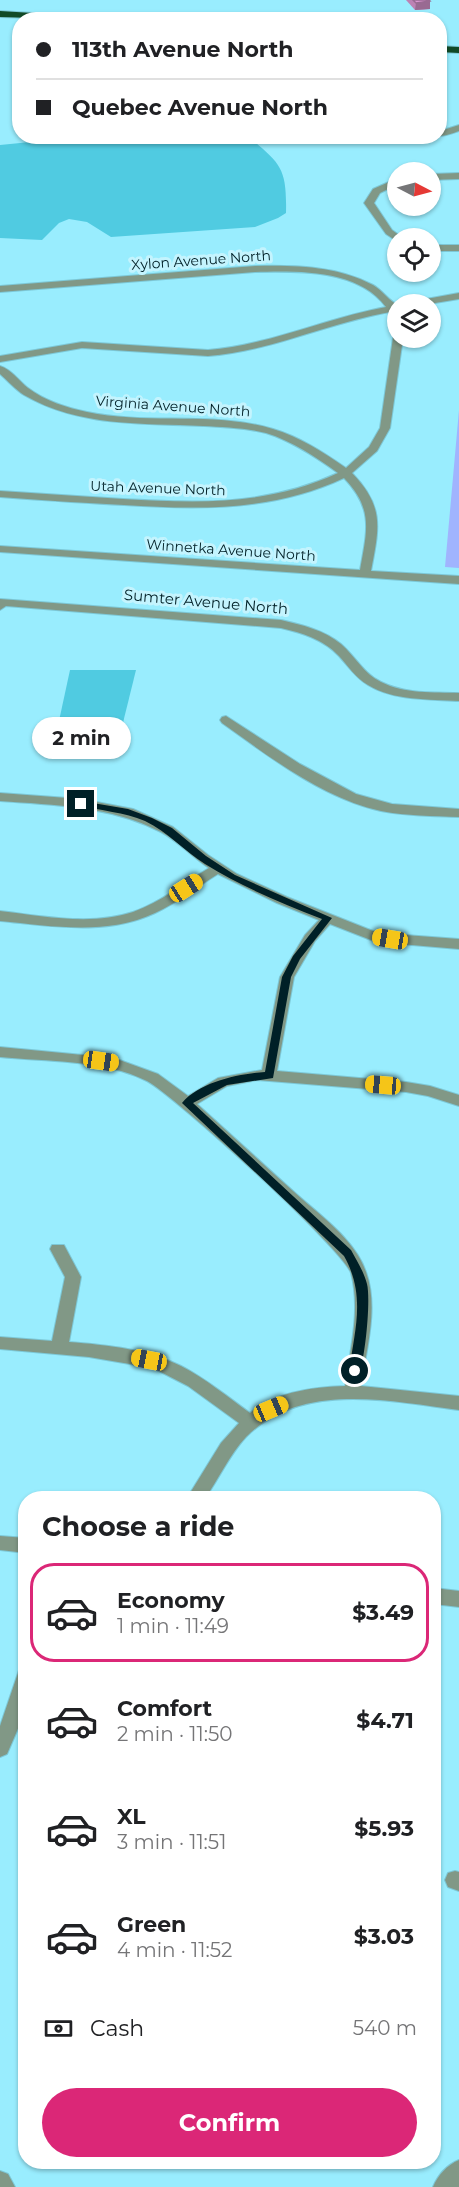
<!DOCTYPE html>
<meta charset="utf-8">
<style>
body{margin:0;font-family:Montserrat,sans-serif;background:#f2f2f2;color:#202124;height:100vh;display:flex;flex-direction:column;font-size:22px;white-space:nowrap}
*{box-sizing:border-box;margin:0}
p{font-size:20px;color:#757577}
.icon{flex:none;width:33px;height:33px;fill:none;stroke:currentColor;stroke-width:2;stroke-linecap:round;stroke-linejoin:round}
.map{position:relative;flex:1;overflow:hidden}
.drawer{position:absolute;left:18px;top:1491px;width:423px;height:678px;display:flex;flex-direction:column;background:#fff;border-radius:24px;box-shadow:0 2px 4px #0004}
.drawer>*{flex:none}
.guide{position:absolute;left:12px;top:12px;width:435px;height:132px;border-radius:24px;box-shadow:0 2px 4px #0004;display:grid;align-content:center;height:132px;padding:0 24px;background:#fff}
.needle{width:39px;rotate:96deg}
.tools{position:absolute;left:387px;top:162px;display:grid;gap:12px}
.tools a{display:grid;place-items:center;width:54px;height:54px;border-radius:50%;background:#fff;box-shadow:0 2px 4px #0004;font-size:30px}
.end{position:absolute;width:27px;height:27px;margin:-14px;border:8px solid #002027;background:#fff;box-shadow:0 0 0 3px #fff}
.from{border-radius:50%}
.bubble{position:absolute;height:42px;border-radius:21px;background:#fff;box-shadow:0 2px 4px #0004;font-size:20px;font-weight:700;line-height:42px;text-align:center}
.car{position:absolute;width:18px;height:36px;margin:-18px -9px;border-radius:8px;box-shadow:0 0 4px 2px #0007;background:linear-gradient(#f5c518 24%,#345 0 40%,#f5c518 0 76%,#345 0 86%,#f5c518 0)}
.guide b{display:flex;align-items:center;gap:21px;height:57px;font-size:22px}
.guide b+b{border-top:2px solid #e0e0e0}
.guide i{width:15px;height:15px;background:#202124}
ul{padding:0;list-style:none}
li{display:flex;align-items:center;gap:18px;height:99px;margin:0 12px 9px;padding:0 12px;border:3px solid transparent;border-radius:24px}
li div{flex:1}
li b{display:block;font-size:22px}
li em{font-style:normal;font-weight:700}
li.active{border-color:#db2777}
li>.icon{width:54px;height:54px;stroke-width:1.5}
h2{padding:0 24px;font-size:27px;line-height:72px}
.pay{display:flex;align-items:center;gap:15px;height:66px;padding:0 24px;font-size:22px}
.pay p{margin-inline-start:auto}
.button{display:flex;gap:12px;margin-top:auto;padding:12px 24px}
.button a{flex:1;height:69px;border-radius:36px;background:#db2777;color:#fff;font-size:24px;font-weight:700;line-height:69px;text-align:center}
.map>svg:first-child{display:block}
.green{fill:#a0b4fe}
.water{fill:#50cbe1}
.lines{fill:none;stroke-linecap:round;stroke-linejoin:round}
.minor-casing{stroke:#7dc8d7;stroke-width:2}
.highway-casing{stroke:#7dc8d7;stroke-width:2}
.minor{fill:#819886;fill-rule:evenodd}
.highway{fill:#114a27;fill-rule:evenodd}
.wall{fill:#bc82b4}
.shaded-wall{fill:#996a92}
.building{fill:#db97d1;stroke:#996a92;stroke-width:1.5}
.route{fill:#002027}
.labels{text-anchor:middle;stroke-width:6;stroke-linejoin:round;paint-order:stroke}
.far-street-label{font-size:14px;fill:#002027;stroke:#c4f4fe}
.street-label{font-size:15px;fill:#002027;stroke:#c4f4fe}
</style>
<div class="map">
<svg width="459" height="2187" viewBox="0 0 459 2187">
<rect width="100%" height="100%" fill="#99edfe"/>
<polygon class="green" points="459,410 459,568 445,567"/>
<g class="water">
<path d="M 91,136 L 249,137 C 281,164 287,168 286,213 L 278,218 L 255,227 L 111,237 L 87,222 L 69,219 L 59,223 L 42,240 L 0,238 L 0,145 Z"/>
<polygon points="70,670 136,670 117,747 54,744"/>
</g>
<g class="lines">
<g class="minor-casing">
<g id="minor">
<path d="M 459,125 L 459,131 C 453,133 446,136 439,136 L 440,131 Z"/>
<polygon points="459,173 459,179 430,180 430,174"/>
<polygon points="398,178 398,184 380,193 374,203 392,230 403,238 398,238 398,242 386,234 364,203 373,189"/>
<rect x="430" y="245" width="29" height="6"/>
<path d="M 255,266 C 295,265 337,266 373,285 C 382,290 390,302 398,305 L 398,319 L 390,312 C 328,323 271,351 208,356 L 82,348 L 0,362 L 0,356 L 82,342 L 208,350 C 269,345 326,318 386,307 C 358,269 297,271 255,272 L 0,292 L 0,286 Z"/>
<polygon points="459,293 459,299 429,304 410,304 415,301"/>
<path d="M 398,335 L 398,338 L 403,338 L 390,428 L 377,451 L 352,473 C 385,507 379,528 371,571 L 459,576 L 459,584 L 0,552 L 0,546 L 360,570 C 367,531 374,509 344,478 C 273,511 201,510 124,505 C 83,503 41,500 0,497 L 0,491 C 41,494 82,496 123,499 C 200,503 266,506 338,473 C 316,457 292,441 266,433 C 246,428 223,427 203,426 C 142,423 79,427 24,395 C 16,390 8,381 0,374 L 0,366 C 11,369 19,381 28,388 C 45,401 68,408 87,412 C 148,425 213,411 273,429 C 300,437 323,452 346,468 L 369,447 L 380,428 L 393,338 Z"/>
<path d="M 0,599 L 281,620 C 302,625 324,630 341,644 C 355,656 364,674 381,682 C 405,694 433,692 459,693 L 459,701 C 429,699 394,701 368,685 C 356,678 348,666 339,656 C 323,639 302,633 281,628 L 6,606 L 0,610 Z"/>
<path d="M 226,716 L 300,764 L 356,794 L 392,804 L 459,809 L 459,817 C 433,816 407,816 381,811 C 322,798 270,757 222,723 L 220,720 L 222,717 Z"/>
<path d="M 0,793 L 81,799 L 133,809 L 173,827 L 208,855 L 237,874 L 287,897 L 378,933 L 459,939 L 459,949 L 376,942 L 330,924 L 315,941 L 294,977 L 277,1071 L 406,1082 L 430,1086 L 459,1095 L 459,1106 L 428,1096 L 406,1092 L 257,1080 L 227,1086 L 197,1104 C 229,1133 261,1162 293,1191 C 318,1214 355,1239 366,1272 C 379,1308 366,1350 361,1386 L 459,1396 L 459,1410 C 388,1401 302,1381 246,1437 C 229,1455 219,1479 205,1498 L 187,1498 L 221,1443 L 239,1423 L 188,1386 L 153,1368 L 89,1357 L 0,1349 L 0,1337 L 52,1341 L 65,1277 L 50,1249 L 52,1245 L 64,1245 L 81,1277 L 69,1342 C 107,1345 147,1349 181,1366 C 206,1379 228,1397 250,1413 C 275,1392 313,1387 345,1386 C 350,1350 361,1310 351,1273 C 343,1249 175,1096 147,1081 C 103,1059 48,1062 0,1057 L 0,1047 L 114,1058 L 158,1074 L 188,1096 L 218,1078 L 262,1070 L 280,977 L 305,935 L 319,920 L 277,903 L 218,874 C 197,887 177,903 155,913 C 106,936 52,926 0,921 L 0,911 C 43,916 91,926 133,912 C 161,902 184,883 209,868 C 192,857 178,841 161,832 C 111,806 55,805 0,801 Z"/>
<polygon points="0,1536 26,1538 26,1553 0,1550"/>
<polygon points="434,1588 459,1591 459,1607 434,1604"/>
<polygon points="26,1668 26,1710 7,1754 0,1757 0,1726 17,1676 19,1670"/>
<polygon points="455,1871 459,1872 459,1891 448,1887 445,1880 448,1873"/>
<path d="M 459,2160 L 459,2187 L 433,2187 C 438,2175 447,2165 459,2160 Z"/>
<polygon points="0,2171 8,2174 15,2187 0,2187"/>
</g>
</g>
<g class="highway-casing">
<g id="highway">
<polygon points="0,11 98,17 103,20 0,17"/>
<polygon points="440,46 459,47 459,53 440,52"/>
</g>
</g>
<use href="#minor" class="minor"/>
<use href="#highway" class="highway"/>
</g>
<polygon class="wall" points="406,0 429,0 430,1 430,9 415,10"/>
<polygon class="shaded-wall" points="430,1 430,9 415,10 416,3"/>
<polygon class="building" points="413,0 429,0 430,1 416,3"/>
<path class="route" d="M 81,801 L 128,809 L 152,818 L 172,828 L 206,856 L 235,875 L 332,918 L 300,959 L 291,977 L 273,1078 L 227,1085 L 193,1103 L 351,1250 C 357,1261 364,1272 367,1284 C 371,1300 365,1359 359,1374 L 351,1374 L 349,1371 C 355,1329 366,1295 344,1256 L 182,1103 C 200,1082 238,1074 265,1072 L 282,977 L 293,956 L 322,919 C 281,903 242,887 205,864 C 184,851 168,832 145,821 C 124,812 101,811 78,805 L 77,804 Z"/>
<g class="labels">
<g class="far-street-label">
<text transform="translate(201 260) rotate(-4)" y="5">Xylon Avenue North</text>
<text transform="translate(173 406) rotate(4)" y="5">Virginia Avenue North</text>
<text transform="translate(158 488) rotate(2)" y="5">Utah Avenue North</text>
<text transform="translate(231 550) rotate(4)" y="5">Winnetka Avenue North</text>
</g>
<g class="street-label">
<text transform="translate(206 602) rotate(5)" y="5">Sumter Avenue North</text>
</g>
</g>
</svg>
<div class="tools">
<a><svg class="needle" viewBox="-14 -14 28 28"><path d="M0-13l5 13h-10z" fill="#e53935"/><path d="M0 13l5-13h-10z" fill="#757577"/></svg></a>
<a><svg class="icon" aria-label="locate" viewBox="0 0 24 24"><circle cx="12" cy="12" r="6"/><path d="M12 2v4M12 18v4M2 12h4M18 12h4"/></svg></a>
<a><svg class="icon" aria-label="layers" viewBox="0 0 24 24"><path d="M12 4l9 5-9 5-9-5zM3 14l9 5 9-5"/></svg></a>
</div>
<i class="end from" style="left:355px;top:1371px"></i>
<i class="end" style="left:81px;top:804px"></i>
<div class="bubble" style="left:32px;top:717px;width:99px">2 min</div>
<i class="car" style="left:186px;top:888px;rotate:58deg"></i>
<i class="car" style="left:390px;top:939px;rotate:279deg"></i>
<i class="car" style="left:101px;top:1061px;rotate:98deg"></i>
<i class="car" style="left:383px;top:1085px;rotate:275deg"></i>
<i class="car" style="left:149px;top:1360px;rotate:281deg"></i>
<i class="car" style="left:271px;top:1409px;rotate:67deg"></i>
<div class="guide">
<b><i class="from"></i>113th Avenue North</b>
<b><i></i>Quebec Avenue North</b>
</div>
<section class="drawer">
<h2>Choose a ride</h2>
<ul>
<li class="active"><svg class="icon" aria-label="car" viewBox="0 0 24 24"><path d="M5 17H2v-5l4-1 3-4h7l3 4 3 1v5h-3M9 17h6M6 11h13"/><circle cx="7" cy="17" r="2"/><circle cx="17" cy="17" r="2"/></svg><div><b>Economy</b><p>1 min · 11:49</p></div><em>$3.49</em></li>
<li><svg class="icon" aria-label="car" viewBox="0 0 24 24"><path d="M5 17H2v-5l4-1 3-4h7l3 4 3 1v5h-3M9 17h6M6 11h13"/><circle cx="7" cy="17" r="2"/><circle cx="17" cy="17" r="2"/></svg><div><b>Comfort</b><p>2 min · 11:50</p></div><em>$4.71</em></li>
<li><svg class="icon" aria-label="car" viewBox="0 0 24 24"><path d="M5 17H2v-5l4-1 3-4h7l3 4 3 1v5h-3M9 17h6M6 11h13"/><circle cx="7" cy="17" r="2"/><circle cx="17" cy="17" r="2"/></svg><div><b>XL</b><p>3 min · 11:51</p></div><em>$5.93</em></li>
<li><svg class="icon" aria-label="car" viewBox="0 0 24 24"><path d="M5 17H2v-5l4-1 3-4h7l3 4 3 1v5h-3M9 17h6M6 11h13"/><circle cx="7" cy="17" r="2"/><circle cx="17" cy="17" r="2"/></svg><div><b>Green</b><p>4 min · 11:52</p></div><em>$3.03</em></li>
</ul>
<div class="pay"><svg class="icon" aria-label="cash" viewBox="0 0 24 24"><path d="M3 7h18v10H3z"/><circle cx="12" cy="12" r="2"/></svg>Cash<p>540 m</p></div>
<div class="button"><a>Confirm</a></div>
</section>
</div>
